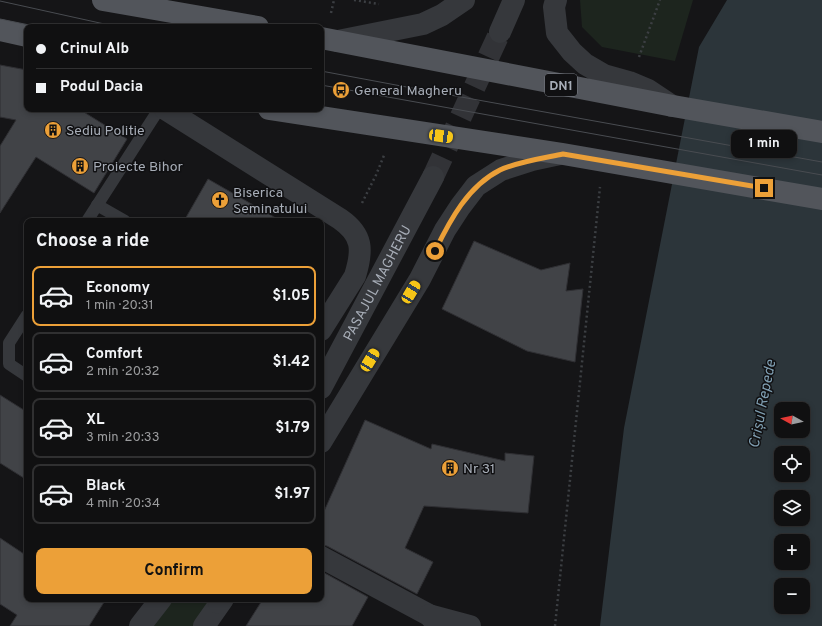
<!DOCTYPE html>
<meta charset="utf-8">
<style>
body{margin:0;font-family:Overpass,sans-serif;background:#1e1e1f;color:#f1f3f6;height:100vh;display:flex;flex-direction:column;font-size:15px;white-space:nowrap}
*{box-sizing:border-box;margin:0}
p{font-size:13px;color:#9c9d9f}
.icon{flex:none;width:22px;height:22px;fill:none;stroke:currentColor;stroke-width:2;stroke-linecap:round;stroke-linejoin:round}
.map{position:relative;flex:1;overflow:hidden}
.sheet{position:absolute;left:24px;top:218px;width:300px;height:384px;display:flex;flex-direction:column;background:#101011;border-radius:8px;box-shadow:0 2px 6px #0003,0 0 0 1px #303031}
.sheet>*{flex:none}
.top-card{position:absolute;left:24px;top:24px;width:300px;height:88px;border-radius:8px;box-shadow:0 2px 6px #0003,0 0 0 1px #303031;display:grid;align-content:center;height:88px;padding:0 12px;background:#101011}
.needle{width:26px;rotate:278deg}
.buttons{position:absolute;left:774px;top:402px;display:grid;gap:8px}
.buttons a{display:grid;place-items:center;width:36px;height:36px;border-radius:8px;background:#101011;box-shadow:0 2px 6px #0003,0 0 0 1px #303031;font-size:20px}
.end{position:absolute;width:18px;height:18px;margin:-9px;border:5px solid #eca038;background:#111;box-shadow:0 0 0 2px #111}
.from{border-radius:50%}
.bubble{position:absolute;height:28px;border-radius:8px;background:#101011;box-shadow:0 2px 6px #0003,0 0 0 1px #303031;font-size:13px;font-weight:700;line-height:28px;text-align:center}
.car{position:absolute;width:12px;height:24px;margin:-12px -6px;border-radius:5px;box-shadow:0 0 3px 1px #0007;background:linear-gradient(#f5c518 24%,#345 0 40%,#f5c518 0 76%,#345 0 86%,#f5c518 0)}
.top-card b{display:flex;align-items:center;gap:14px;height:38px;font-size:15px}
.top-card b+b{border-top:1px solid #303031}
.top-card i{width:10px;height:10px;background:#f1f3f6}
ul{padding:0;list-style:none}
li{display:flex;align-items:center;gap:12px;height:60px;margin:0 8px 6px;padding:0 4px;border:2px solid #303031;border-radius:8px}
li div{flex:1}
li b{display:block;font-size:15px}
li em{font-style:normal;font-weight:700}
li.current{border-color:#eca038}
li>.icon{width:36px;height:36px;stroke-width:1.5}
h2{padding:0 12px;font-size:18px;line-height:48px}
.primary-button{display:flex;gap:8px;margin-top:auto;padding:8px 12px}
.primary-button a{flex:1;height:46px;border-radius:8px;background:#eca038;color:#111;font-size:16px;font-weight:700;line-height:46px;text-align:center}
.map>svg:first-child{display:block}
.green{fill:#1d251e}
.water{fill:#2c353a;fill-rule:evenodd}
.building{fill:#414347;stroke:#2f2f33}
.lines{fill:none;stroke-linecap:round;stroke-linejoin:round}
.tertiary-tunnel{stroke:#323337;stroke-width:22;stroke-dasharray:22 11;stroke-linecap:butt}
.path{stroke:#3c3f43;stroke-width:2.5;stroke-dasharray:2 3;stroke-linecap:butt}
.service{stroke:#36383c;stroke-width:12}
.minor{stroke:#36383c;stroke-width:22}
.tertiary{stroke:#36383c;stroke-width:22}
.primary{stroke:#52555b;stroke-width:22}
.tram{stroke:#494c51;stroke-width:1}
.route{stroke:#eca038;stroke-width:5}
.labels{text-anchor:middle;stroke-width:3;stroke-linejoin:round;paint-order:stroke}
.shield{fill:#101012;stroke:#7a7e86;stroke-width:1}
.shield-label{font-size:13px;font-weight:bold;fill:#a7adb7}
.poi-label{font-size:14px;fill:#a7adb7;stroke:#101012;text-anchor:start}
.street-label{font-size:14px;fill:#a7adb7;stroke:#101012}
.water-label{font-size:15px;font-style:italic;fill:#7f9eb1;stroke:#101012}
</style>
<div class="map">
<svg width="822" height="626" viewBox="0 0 822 626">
<rect width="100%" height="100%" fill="#151517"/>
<g class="green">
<polygon points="580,0 693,0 675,61 602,47 582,27"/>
<polygon points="168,599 221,599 204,626 149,626"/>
</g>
<path class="water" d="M 727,0 L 822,0 L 822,626 L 600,626 L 624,428 L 699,47 ZM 781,409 L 803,409 L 803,431 L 781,431 ZM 781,453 L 803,453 L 803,475 L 781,475 ZM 781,497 L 803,497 L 803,519 L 781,519 ZM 781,541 L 803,541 L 803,563 L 781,563 ZM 781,585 L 803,585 L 803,607 L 781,607 Z"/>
<g class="building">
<polygon points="0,65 27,70 27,109 79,109 127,139 94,193 36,157 0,213 0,146 16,120 0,117"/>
<polygon points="208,179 281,221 184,221"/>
<polygon points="474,241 541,270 570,263 566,291 583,289 575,362 527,351 442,309"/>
<polygon points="0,395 27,412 27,480 0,463"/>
<polygon points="365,420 431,449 432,444 505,461 505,453 534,456 528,513 424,506 405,548 433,562 417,594 327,546 321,545 321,518"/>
<polygon points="0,538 27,556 27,599 106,599 89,626 10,626 17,615 0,604"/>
<polygon points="321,571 368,597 352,626 246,626 263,599 321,599"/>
</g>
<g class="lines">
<polyline class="tertiary-tunnel" points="433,177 500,32"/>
<g class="path">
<polyline points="354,0 379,4"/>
<polyline points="331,13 334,0"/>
<polyline points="639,57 660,0"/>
<polyline points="362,203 376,175 385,153"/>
<polyline points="555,626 600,187"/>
</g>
<g class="service">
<polyline points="97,205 125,221"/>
<polyline points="87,221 159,109"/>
<polyline points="27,315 9,343 9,364 27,376"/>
</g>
<g class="minor">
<path d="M 165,109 L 340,219 C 363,235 363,250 355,276 L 321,330"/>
<polyline points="321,442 420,279 445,230 460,207 476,186 501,170 532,160 560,154"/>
<polyline points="321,557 429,615 439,626"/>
<polyline points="429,615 470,626"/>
<polyline points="204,626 223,599"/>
</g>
<g class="tertiary">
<polyline points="556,0 554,7 557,33 572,52 585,64 604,75 629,82 648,90 672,106"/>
<polyline points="500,32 514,0"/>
<polyline points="338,41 423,24 442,15 464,0"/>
<path id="s1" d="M 321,388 L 433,177"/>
<polyline points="219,603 221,599"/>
<polyline points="140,626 161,599"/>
</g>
<g class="primary">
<polyline points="103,0 258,27"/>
<polyline points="0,30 27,36"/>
<polyline points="321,38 673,106 822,132"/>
<polyline points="269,109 563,154 822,199"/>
</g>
<g class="tram">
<polyline points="0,1 118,27"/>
<polyline points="0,19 39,27"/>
<polyline points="321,71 428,91 822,162"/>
<polyline points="321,85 822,175"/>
</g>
</g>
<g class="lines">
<path class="route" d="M 435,251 C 450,220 468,186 500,170 C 517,162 544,158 563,154 L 764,188"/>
</g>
<defs>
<g id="bus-disc" transform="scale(0.9)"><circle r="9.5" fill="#eca038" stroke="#101012"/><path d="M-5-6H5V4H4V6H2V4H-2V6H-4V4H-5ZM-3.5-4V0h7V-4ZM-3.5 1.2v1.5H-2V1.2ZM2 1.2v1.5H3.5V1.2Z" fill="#111"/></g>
<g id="building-disc" transform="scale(0.9)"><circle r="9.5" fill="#eca038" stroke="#101012"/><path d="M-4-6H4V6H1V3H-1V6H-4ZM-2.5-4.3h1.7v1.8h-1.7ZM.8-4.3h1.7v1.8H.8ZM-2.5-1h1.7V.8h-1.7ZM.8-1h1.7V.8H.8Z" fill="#111"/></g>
<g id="church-disc" transform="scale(0.9)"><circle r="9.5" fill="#eca038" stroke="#101012"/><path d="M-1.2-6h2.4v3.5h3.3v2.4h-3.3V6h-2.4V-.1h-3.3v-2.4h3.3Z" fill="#111"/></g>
</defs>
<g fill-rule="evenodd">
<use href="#bus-disc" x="341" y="90"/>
<use href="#building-disc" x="53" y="130"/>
<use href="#building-disc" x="80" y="166"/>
<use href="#church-disc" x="220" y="200"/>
<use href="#building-disc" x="450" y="468"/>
</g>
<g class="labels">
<rect class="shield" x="545" y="74" width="32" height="22" rx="3"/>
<g class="shield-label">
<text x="561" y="90">DN1</text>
</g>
<g class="poi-label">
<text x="354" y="95">General Magheru</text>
<text x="66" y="135">Sediu Politie</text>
<text x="93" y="171">Proiecte Bihor</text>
<text x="233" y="197">Biserica<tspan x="233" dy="16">Seminatului</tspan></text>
<text x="463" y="473">Nr 31</text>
</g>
<g class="street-label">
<text dy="5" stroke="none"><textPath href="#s1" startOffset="119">PASAJUL MAGHERU</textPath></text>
</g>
<g class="water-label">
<text transform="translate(762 404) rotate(-79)" y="5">Crișul Repede</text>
</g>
</g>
</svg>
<div class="buttons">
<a><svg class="needle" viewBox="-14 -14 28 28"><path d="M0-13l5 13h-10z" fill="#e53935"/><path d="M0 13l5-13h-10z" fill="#9c9d9f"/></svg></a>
<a><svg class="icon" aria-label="locate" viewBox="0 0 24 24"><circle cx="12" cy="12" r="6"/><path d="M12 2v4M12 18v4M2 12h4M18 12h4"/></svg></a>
<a><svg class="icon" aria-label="layers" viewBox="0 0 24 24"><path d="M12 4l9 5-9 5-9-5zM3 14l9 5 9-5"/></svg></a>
<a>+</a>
<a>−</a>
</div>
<i class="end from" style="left:435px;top:251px"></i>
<i class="end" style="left:764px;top:188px"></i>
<div class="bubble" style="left:731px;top:130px;width:66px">1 min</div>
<i class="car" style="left:441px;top:136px;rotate:98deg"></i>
<i class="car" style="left:411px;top:292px;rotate:31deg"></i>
<i class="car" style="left:370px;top:360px;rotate:31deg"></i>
<div class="top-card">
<b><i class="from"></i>Crinul Alb</b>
<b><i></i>Podul Dacia</b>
</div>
<section class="sheet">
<h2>Choose a ride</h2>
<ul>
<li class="current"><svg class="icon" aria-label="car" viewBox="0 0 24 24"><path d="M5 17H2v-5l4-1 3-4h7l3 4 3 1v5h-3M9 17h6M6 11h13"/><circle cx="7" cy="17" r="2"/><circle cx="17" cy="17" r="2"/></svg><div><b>Economy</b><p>1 min · 20:31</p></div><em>$1.05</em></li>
<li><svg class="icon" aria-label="car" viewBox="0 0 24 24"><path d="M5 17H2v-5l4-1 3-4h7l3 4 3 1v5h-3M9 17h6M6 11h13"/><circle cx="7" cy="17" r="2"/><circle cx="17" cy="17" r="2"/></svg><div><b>Comfort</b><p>2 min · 20:32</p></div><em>$1.42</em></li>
<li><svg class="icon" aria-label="car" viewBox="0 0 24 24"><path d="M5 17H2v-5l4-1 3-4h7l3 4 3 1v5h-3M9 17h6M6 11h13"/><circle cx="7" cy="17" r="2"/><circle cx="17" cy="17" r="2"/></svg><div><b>XL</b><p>3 min · 20:33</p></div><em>$1.79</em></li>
<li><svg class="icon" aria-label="car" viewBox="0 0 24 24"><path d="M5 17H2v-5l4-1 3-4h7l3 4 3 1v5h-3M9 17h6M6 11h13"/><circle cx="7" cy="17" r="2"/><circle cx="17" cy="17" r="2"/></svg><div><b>Black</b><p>4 min · 20:34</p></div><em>$1.97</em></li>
</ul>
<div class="primary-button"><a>Confirm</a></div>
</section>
</div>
